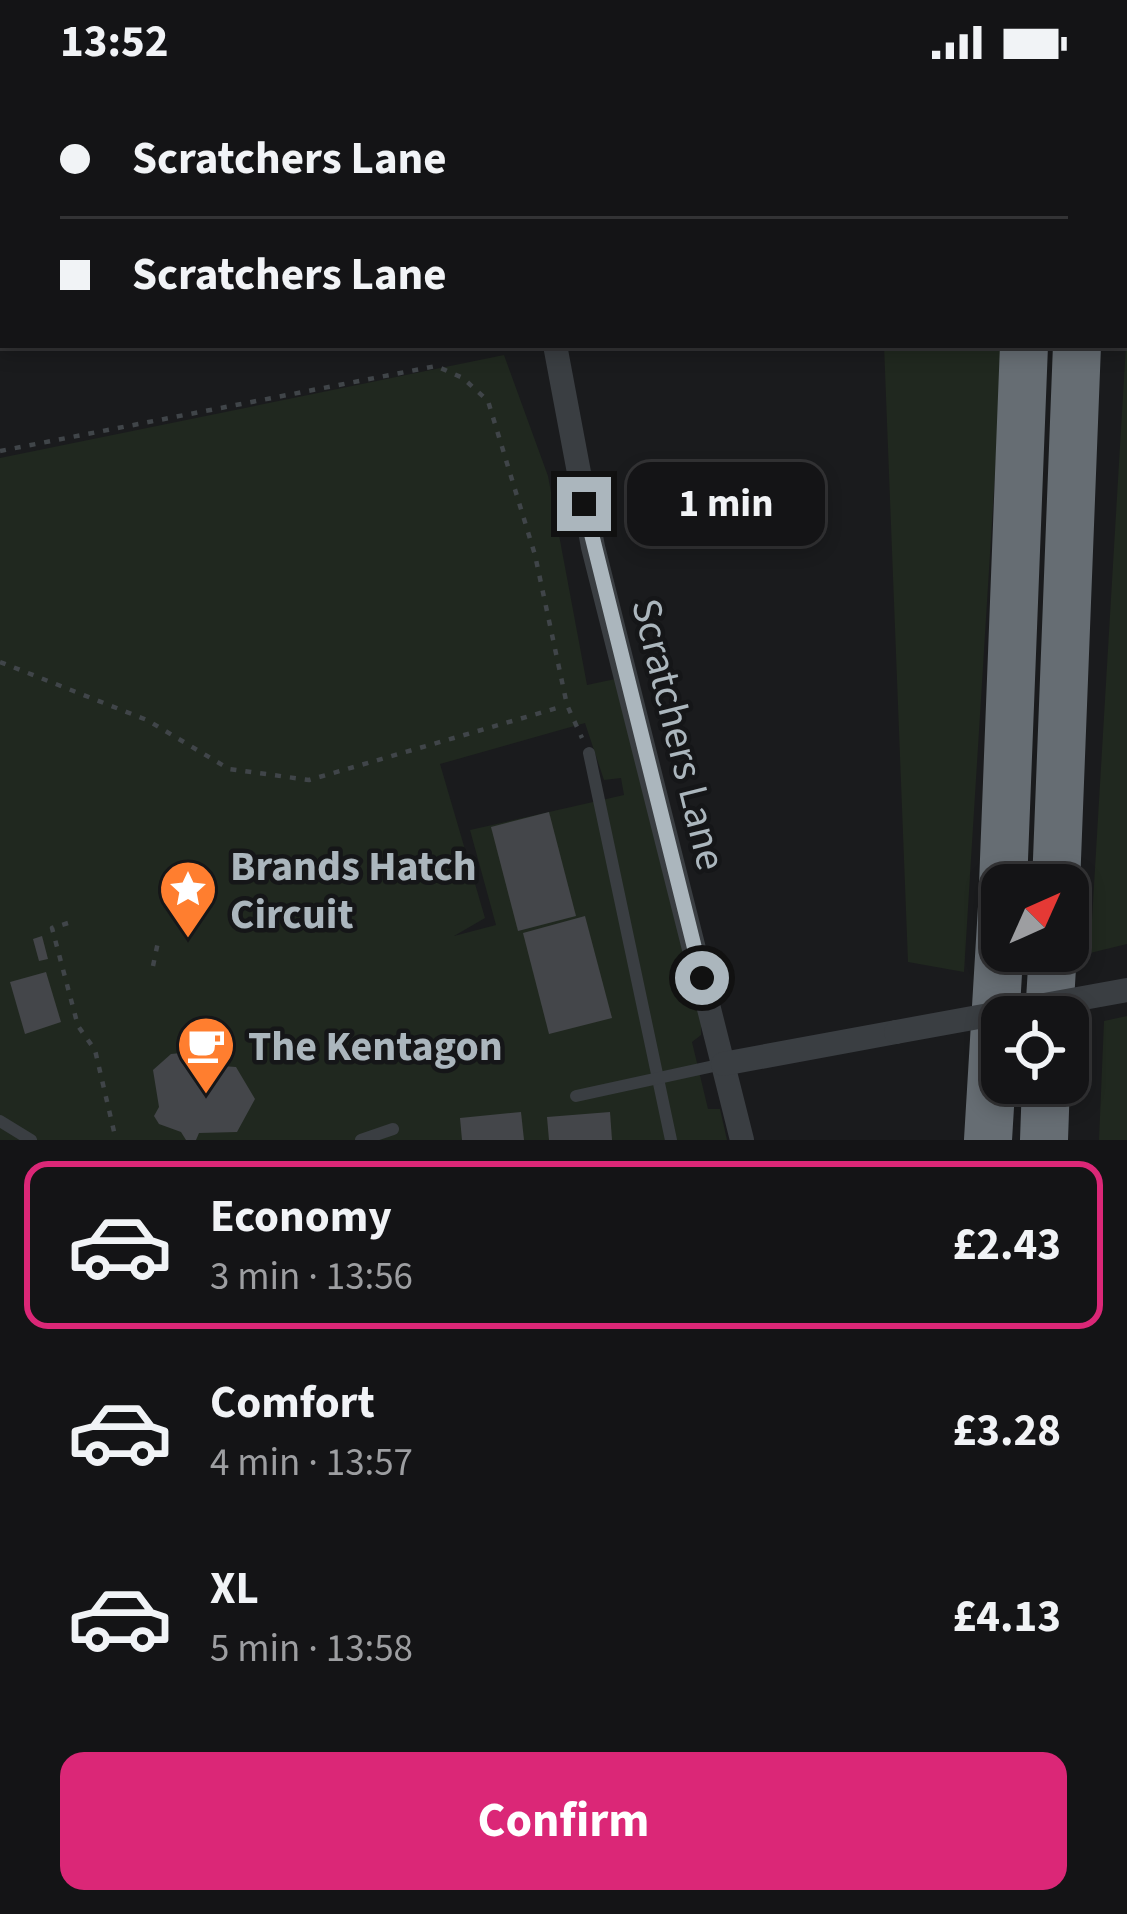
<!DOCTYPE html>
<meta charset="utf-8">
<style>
body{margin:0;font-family:"Source Sans 3",sans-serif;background:#1d1d1f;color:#f1f3f6;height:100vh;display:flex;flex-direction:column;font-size:45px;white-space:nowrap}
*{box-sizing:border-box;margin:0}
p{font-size:39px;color:#9d9ea1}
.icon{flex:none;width:66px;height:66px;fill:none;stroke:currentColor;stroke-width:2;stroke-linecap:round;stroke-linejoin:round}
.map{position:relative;height:1056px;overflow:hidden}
.details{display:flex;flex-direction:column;background:#141416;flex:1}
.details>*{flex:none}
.banner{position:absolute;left:0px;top:0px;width:1128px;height:264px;box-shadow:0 6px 18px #0003,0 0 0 3px #333335;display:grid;align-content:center;height:264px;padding:0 60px;background:#141416}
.needle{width:78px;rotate:45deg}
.controls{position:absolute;left:981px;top:780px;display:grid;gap:24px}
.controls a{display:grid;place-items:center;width:108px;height:108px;border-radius:24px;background:#141416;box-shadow:0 6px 18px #0003,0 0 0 3px #333335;font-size:60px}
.end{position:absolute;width:54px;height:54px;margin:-27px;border:15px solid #abb6bd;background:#111;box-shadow:0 0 0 6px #111}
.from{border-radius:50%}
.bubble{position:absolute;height:84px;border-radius:24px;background:#141416;box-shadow:0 6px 18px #0003,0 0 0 3px #333335;font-size:39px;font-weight:700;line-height:84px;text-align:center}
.banner b{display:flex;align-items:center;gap:42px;height:114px;font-size:45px}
.banner b+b{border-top:3px solid #333335}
.banner i{width:30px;height:30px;background:#f1f3f6}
ul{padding:21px 0 0;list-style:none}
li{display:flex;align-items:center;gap:36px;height:168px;margin:0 24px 18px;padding:0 36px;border:6px solid transparent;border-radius:24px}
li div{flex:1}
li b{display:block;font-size:45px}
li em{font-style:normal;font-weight:700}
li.on{border-color:#db2777}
li>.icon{width:108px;height:108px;stroke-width:1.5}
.cta{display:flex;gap:24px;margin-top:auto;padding:24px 60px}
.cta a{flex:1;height:138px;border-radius:24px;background:#db2777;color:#fff;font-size:48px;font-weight:700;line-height:138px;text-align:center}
.status{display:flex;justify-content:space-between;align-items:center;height:84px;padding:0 60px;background:#141416;direction:ltr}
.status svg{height:33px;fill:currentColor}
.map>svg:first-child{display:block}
.green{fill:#20281f;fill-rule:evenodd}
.building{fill:#44464a}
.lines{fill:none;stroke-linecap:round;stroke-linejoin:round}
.path{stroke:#404549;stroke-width:4.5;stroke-dasharray:6 9;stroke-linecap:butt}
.lane{stroke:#3a3e42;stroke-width:12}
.street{stroke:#3a3e42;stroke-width:24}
.highway{stroke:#666d73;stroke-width:48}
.street-bridge{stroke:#3a3e42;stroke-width:24}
.route{stroke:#abb6bd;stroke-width:15}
.labels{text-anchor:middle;stroke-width:9;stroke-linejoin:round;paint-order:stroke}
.street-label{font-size:42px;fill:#abb6bd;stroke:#151618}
.poi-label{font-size:42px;font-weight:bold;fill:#abb6bd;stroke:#151618;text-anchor:start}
</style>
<div class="status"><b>13:52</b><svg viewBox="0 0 49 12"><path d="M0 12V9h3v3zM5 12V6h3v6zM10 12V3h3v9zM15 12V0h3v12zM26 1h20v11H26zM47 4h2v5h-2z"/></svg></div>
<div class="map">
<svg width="1127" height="1056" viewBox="0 0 1127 1056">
<rect width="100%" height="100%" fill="#1a1b1d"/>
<g class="green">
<polygon points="0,0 184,0 185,3 3,3 0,129"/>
<polygon points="1127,244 1127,860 1090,869"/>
<polygon points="884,261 1003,261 964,888 908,878"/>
<path d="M 504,271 L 548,392 L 587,601 L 620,594 L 701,931 L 701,951 L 692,958 L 708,1025 L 720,1025 L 727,1056 L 0,1056 L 0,374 ZM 585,639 L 604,696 L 621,694 L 624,711 L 470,746 L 496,841 L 454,852 L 485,834 L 440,680 Z"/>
<polygon points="1127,932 1127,1056 1099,1056 1104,937"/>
</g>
<g class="building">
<polygon points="549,728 576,832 518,847 491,743"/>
<polygon points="585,832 612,934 549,950 523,849"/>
<polygon points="42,852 48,875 39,877 33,855"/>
<polygon points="46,888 61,938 25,950 10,898"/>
<polygon points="181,969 185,976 222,976 222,982 236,983 255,1015 237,1048 199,1049 196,1056 186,1056 181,1048 159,1040 154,1032 159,1023 153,986 171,970"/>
<polygon points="521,1028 524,1056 462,1056 460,1034"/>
<polygon points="610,1028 612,1056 549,1056 547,1033"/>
</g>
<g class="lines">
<g class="path">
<polyline points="0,367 436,282 463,294 488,317 535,471 567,621 582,654"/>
<polyline points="0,578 147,636 229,685 309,696 564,622"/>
<polyline points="68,839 52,844 78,942 95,966 116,1056"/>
<polyline points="153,882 159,853"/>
</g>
<g class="lane">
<polyline points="589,669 671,1056"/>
<polyline points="576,1012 723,980"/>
<polyline points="0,1037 31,1056"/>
<polyline points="361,1056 393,1045"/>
</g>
<g class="street">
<polyline points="515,0 516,3"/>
<polyline points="555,261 593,463 742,1056"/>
<polyline points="723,980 896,948"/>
</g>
<g class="highway">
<polyline points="1034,3 1034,0"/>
<polyline points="1083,3 1083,0"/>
<polyline points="1003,801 1024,261"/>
<polyline points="1056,801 1077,261"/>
<polyline points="1049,933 1053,867"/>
<polyline points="988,1056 1002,823"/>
<polyline points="1044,1056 1046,999"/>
</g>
<polyline class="street-bridge" points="896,948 1127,906"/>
</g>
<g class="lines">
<polyline class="route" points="584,420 702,894"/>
</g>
<defs>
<g id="sight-pin" transform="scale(3)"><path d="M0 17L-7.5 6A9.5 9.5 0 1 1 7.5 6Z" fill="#ff7e2f" stroke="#151618"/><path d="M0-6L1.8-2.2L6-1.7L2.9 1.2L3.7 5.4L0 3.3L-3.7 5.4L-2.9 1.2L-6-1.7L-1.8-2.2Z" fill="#fff"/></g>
<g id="cafe-pin" transform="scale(3)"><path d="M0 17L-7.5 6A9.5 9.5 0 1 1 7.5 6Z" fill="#ff7e2f" stroke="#151618"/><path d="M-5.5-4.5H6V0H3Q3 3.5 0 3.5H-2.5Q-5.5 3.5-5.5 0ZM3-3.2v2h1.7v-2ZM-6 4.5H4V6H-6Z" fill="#fff"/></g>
</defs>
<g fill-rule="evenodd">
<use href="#sight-pin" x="188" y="805"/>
<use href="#cafe-pin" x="206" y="961"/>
</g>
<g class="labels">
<g class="street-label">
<text transform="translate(680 650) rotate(76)" y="15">Scratchers Lane</text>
</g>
<g class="poi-label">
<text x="230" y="796">Brands Hatch<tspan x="230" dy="48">Circuit</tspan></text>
<text x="248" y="976">The Kentagon</text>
</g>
</g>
</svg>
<div class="controls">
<a><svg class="needle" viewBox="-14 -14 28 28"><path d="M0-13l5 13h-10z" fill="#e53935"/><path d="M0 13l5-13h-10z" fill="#9d9ea1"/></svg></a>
<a><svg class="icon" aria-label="locate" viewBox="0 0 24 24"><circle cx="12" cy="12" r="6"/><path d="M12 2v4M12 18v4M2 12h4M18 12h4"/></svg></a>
</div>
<i class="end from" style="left:702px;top:894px"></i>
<i class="end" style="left:584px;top:420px"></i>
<div class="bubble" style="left:627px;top:378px;width:198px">1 min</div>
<div class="banner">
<b><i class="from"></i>Scratchers Lane</b>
<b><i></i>Scratchers Lane</b>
</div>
</div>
<section class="details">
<ul>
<li class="on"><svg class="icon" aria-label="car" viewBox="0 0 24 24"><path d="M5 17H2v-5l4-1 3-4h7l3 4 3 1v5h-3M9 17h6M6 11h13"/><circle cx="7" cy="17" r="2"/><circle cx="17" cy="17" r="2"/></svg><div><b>Economy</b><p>3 min · 13:56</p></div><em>£2.43</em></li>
<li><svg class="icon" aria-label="car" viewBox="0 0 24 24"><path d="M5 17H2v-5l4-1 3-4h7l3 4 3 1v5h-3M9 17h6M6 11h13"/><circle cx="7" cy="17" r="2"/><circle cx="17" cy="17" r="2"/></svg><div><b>Comfort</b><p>4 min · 13:57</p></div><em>£3.28</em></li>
<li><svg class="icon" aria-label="car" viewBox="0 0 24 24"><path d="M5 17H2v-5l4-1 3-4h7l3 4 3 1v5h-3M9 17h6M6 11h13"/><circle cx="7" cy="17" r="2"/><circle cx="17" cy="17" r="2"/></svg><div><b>XL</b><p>5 min · 13:58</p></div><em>£4.13</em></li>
</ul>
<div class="cta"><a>Confirm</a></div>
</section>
